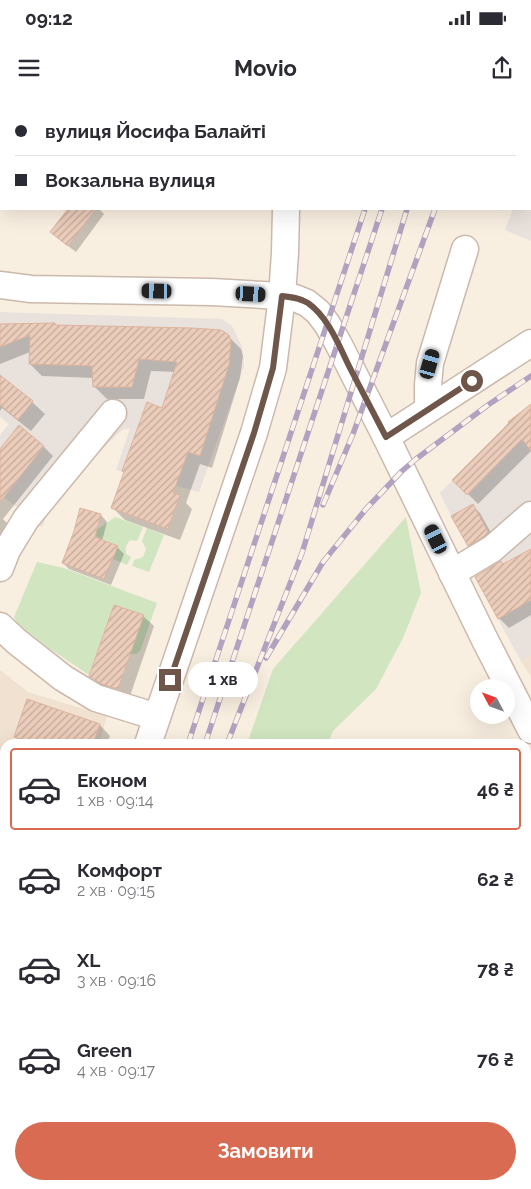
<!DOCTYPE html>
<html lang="uk">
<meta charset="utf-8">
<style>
body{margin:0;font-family:Raleway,sans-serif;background:#f2f2f3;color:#2b2b33;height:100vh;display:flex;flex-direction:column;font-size:19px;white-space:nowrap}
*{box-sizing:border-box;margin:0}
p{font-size:16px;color:#7c7c81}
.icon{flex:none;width:28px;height:28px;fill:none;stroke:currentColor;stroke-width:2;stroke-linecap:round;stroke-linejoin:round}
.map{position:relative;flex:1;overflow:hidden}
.panel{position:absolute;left:0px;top:639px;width:531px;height:451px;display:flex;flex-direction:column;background:#fff;border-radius:15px 15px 0 0;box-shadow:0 5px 20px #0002}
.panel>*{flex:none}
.banner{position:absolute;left:0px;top:0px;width:531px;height:110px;box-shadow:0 5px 20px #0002;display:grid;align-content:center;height:110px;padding:0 15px;background:#fff}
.needle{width:32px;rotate:311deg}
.tools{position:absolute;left:470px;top:579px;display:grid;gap:10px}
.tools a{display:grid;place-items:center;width:45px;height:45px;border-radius:50%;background:#fff;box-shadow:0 5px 20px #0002;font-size:25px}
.end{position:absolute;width:22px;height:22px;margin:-11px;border:6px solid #6e564b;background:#fff;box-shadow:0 0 0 2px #fff}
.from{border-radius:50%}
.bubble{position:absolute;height:35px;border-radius:18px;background:#fff;box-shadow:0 5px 20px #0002;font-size:16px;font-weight:700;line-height:35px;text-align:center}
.car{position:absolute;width:15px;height:30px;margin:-15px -8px;border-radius:6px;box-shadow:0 0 4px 1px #0007;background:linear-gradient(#222 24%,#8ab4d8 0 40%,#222 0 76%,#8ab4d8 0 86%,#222 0)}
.banner b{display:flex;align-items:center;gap:18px;height:48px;font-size:19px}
.banner b+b{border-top:1px solid #e1e1e2}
.banner i{width:12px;height:12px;background:#2b2b33}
ul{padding:9px 0 0;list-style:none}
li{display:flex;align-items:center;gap:15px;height:82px;margin:0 10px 8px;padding:0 5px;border:2px solid transparent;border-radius:5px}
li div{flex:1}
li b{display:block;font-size:19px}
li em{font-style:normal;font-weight:700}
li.on{border-color:#d86b51}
li>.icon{width:45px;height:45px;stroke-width:1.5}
.primary-button{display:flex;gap:10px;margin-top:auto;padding:10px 15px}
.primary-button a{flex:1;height:58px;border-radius:30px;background:#d86b51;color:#fff;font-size:20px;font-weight:700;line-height:58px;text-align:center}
.status{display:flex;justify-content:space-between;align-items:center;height:35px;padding:0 25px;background:#fff;direction:ltr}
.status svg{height:14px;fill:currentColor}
header{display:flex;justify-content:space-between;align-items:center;height:65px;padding:0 15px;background:#fff;font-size:22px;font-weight:700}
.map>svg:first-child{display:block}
.residential{fill:#f0e1d0}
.industrial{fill:#e8e1dc}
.grass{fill:#d1e5c1}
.shadow{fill:#0003}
.building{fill:url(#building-hatch);stroke:#ddb49e}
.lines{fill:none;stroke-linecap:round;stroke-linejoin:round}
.minor-casing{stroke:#cbb9ac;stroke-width:29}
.minor{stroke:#fff;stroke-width:26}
.rail-casing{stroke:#b1a2c0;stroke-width:5.5}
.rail{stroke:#fdf3e6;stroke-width:4;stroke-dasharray:11;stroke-linecap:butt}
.route{stroke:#6e564b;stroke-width:6}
</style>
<div class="status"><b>09:12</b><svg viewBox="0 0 49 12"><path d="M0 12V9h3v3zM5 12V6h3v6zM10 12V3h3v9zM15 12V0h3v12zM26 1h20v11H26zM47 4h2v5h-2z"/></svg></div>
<header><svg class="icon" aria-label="menu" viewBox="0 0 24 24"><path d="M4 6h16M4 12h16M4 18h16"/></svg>Movio<svg class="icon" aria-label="share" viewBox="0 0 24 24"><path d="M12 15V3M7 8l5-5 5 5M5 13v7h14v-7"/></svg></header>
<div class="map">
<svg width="531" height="1089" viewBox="0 0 531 1089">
<defs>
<pattern id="building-hatch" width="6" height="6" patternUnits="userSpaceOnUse" patternTransform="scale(1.25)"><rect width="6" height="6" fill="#eccdbb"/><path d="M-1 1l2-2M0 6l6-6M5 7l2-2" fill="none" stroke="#c3a99a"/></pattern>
</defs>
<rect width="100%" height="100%" fill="#f9efe1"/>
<g class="residential">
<polygon points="287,0 368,0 367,1 287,1"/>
<polygon points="531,556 531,577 521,561"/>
<polygon points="0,570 28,592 107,616 99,644 5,644 5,743 0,739"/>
</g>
<g class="industrial">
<polygon points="531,60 531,141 505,130 513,109 530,109 530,63"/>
<polygon points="0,212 222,219 232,226 242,246 244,266 199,392 116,370 130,328 122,330 58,391 42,427 0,394 0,335 9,324 0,317"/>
<polygon points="531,304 531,556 521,561 498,519 482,473 451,416 440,393 502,330 508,322"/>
</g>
<g class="grass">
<path d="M 115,417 L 143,427 L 137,441 L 130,440 C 126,445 125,448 126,454 L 131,457 L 127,465 L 113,459 L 118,446 L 91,434 L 79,424 C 85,426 92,429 97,429 C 99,429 112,419 115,417 Z"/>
<polygon points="406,417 421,493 403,538 376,589 333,631 328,644 247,644 273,569"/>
<polygon points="147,428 164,435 149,472 132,466 134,460 143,457 146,449 142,441"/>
<polygon points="37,462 64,468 157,503 140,551 136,554 130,554 144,515 114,505 89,575 49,548 17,523 14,517"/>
<polygon points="531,703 531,1089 92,1089 93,1085 526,1085 526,704"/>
</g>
<g class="shadow">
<polygon points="53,0 93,0 92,1 55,1"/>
<polygon points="158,0 227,0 226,1 157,1"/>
<polygon points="289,0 324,0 324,1 290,1"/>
<polygon points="0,4 1,5 1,95 0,97"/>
<polygon points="70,109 99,109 104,114 76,152 59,139 52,132"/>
<polygon points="55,224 56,226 228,236 241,249 243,256 240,278 212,368 200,364 186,403 192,409 180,440 125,420 112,407 163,309 175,272 151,271 144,299 107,299 94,286 94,278 42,276 30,264 30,252 0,264 0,225"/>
<polygon points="0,277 32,302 45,314 31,331 2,308 0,311"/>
<polygon points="531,306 531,351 478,404 454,380"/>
<polygon points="19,327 44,347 53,356 3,419 11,427 0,443 0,351"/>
<polygon points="473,406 480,413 495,440 476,452 469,445"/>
<polygon points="101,415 107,422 102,441 117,447 124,454 111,485 69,469 63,463"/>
<polygon points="531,451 531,515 509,528 499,518 504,465"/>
<polygon points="143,516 154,526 129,599 101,586 90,576"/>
<polygon points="100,625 110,636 107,644 23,644 15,636"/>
<polygon points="0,671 3,674 0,678"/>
<polygon points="0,905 5,907 5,1000 0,1013"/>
</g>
<g class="building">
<polygon points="68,109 96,109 68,146 50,132"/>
<polygon points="55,223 55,225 192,228 221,230 229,235 231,242 229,265 200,356 188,352 173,393 180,395 168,429 111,408 124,372 122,371 147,302 162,308 177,262 139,259 132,287 93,287 92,266 29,264 30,235 0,247 0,224"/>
<polygon points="0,275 33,301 18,320 0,305"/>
<polygon points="531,304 531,351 522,339 467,395 452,380 509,323 508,322"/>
<polygon points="19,325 44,346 0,402 0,349"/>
<polygon points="473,404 488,432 483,437 468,446 451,416"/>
<polygon points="80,408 101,414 95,437 118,446 104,479 62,463 74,431"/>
<polygon points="531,449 531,500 498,519 475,477 501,461 503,464"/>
<polygon points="114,505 144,515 118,589 102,584 89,576"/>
<polygon points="27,599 100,624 93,644 35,644 14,637"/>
</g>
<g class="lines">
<g class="minor-casing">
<g id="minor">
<polyline points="269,0 270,1"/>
<polyline points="0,185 31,189 212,192 282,196 295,198 307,203 318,212 327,224 338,243 386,337 484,538 531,630"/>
<polyline points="428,309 428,285 430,263 465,149"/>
<polyline points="386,337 531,243"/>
<polyline points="0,468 7,450 26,419 113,313"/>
<polyline points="452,473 492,449 531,415"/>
<polyline points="0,526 16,541 63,578 96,598 157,617"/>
<polyline points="148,644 254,333 273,268 282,196 285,153 286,109"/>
<polyline points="0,758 5,762"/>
<polyline points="0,822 5,814"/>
<polyline points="3,1089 5,1083"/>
</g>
</g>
<use href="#minor" class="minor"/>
<g class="rail-casing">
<g id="rail">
<polyline points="401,1 401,0"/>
<polyline points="418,1 418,0"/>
<polyline points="440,1 441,0"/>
<polyline points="474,1 474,0"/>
<polyline points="323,405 353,334 435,109"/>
<polyline points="266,558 323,462 366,409 402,371 416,359 488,305 531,276"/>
<polyline points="188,644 365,109"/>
<polyline points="205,644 382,109"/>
<polyline points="227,644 302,453 407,109"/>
<polyline points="44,1089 45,1085"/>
<polyline points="61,1089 62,1085"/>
<polyline points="72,1089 73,1085"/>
</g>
</g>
<use href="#rail" class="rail"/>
</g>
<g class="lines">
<path class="route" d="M 170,580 L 254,333 L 273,268 L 282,196 C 291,197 300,198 308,203 C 329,218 339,246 350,268 C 362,291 374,314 386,337 L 472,281"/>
</g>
</svg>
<div class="tools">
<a><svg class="needle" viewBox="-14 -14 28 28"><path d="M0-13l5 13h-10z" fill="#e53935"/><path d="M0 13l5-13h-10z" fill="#7c7c81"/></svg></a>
</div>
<i class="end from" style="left:472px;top:281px"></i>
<i class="end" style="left:170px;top:580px"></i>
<div class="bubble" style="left:188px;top:562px;width:70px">1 хв</div>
<i class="car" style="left:157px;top:191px;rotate:271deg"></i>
<i class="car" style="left:251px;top:194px;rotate:93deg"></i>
<i class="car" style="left:430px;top:264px;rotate:16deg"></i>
<i class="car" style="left:436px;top:439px;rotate:334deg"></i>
<div class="banner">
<b><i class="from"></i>вулиця Йосифа Балайті</b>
<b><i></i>Вокзальна вулиця</b>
</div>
<section class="panel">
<ul>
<li class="on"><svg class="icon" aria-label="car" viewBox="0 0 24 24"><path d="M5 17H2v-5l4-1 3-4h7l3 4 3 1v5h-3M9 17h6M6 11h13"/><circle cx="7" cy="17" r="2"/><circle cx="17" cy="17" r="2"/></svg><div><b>Економ</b><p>1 хв · 09:14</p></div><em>46 ₴</em></li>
<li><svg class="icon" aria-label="car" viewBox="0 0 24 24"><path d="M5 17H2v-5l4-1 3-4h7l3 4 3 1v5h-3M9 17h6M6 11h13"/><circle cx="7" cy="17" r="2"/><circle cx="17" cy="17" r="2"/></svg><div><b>Комфорт</b><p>2 хв · 09:15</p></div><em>62 ₴</em></li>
<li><svg class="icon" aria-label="car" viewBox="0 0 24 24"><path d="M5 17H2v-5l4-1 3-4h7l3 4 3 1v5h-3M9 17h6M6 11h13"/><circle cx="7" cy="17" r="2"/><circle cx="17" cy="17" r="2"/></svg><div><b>XL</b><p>3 хв · 09:16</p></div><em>78 ₴</em></li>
<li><svg class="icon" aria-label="car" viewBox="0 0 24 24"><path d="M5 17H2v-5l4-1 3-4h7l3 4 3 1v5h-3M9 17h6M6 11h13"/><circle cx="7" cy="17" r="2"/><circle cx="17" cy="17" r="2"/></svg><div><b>Green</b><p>4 хв · 09:17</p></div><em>76 ₴</em></li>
</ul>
<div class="primary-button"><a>Замовити</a></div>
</section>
</div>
